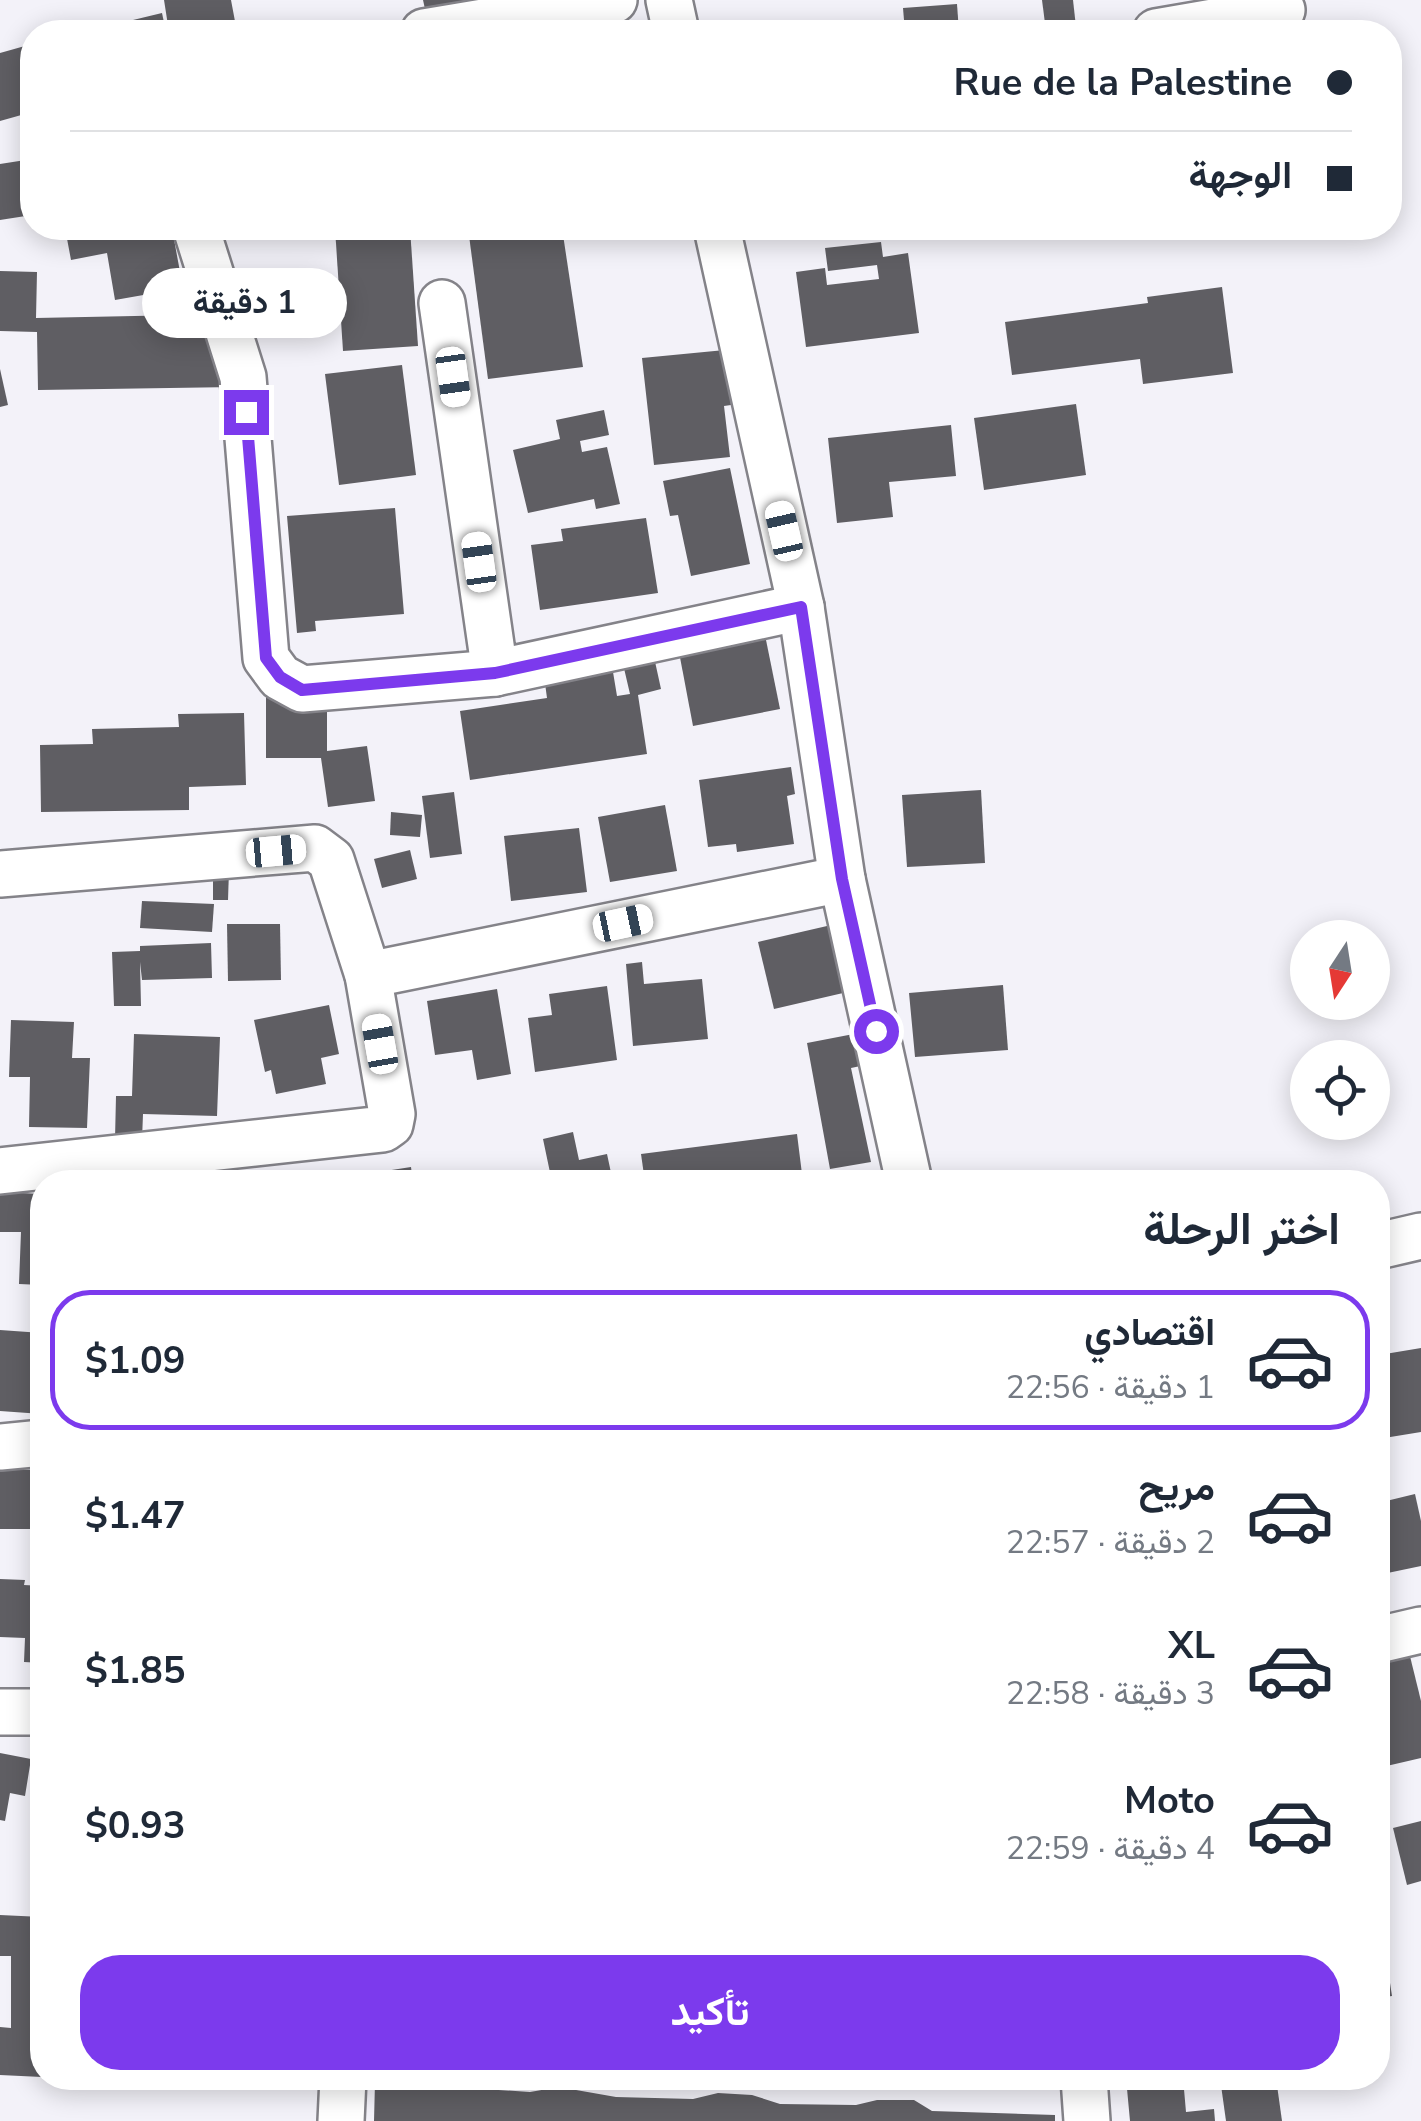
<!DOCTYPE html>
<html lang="ar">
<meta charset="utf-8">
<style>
body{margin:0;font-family:"Nunito Sans",Vazirmatn,sans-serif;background:#f6f6f7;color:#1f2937;direction:rtl;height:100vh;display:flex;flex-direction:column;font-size:38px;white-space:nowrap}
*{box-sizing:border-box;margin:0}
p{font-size:32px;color:#747a83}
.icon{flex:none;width:55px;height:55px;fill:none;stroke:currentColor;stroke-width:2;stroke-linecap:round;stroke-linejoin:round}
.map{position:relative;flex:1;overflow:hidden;direction:ltr}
.sheet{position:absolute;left:30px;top:1170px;width:1360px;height:920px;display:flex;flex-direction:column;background:#fff;border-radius:40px;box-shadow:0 5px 25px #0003;direction:rtl}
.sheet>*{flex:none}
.guide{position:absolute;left:20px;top:20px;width:1382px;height:220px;border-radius:40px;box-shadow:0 5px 25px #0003;direction:rtl;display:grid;align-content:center;height:220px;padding:0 50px;background:#fff}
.needle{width:65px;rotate:192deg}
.buttons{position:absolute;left:1290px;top:920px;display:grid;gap:20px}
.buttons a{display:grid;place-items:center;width:100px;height:100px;border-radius:50%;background:#fff;box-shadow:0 5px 25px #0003;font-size:50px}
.end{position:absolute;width:45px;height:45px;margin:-22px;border:12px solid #7c3aed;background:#fff;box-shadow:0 0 0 5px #fff}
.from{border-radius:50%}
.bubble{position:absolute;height:70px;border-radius:35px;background:#fff;box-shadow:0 5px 25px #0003;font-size:32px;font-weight:700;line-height:70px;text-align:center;direction:rtl}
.car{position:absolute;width:30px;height:60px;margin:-30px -15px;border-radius:12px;box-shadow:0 0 8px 2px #0007;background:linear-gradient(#fff 24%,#345 0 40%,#fff 0 76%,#345 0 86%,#fff 0)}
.guide b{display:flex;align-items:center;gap:35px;height:95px;font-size:38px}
.guide b+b{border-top:2px solid #e0e1e3}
.guide i{width:25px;height:25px;background:#1f2937}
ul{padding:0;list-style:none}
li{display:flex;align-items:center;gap:30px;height:140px;margin:0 20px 15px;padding:0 30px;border:5px solid transparent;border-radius:40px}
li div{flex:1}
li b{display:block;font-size:38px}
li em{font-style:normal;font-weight:700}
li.on{border-color:#7c3aed}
li>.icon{width:90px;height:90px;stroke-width:1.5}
h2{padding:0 50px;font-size:45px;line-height:120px}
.cta{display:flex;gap:20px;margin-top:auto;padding:20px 50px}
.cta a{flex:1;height:115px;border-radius:40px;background:#7c3aed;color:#fff;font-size:40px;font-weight:700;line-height:115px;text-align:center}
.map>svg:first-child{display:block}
.building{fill:#5f5e63}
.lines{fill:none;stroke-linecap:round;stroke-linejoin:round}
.minor-casing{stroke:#848389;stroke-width:50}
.minor{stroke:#fff;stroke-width:45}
.route{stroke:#7c3aed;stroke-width:12}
</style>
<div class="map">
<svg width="1421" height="2121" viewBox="0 0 1421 2121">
<rect width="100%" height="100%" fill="#f3f2f9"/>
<g class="building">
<polygon points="164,0 231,0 237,32 169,32"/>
<polygon points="423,0 481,0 481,3 425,9"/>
<polygon points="1042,0 1073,0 1076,27 1046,31"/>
<polygon points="957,4 959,32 905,32 903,8"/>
<polygon points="610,11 614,32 581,32 578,18"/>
<polygon points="162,13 166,32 136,32 133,20"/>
<polygon points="32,44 32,112 0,121 0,53"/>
<polygon points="32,159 32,215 0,220 0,164"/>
<polygon points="65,228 144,228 146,239 173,234 183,288 115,300 107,253 71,260"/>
<polygon points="335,228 410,228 418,346 343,351"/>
<polygon points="468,228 562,228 583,367 488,379"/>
<polygon points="658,228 687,228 688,233 658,235"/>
<polygon points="881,242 883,257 908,253 919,333 806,347 796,272 825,268 827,285 879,279 877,265 828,271 825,248"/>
<polygon points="0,271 37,272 36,318 233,314 235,387 38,390 37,332 0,331"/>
<polygon points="1222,287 1233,373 1143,384 1140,359 1012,375 1005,322 1148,303 1147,297"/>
<polygon points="304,289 306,312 267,315 265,292"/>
<polygon points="725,350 731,405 724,406 730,457 654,465 642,358"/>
<polygon points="402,365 416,475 339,485 325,374"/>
<polygon points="0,369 8,405 0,407"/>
<polygon points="1076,404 1086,475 984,490 974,418"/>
<polygon points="604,410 609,435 580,441 582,452 607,447 620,504 596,509 594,499 528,513 513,450 560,439 556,420"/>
<polygon points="951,425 956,476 889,482 893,517 837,523 828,438"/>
<polygon points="730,468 750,564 691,576 678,515 670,516 663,481"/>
<polygon points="395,508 404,614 315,621 316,631 297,633 287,516"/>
<polygon points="646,518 658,593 540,610 531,545 563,541 561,529"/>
<polygon points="765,635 780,709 693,726 679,652"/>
<polygon points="654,657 661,689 638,695 647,754 470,780 460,711 547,698 544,676 612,666 617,696 630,694 623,664"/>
<polygon points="266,686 327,686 327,751 367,746 375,801 328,807 321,758 266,758"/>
<polygon points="244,713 246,785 189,787 189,810 41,812 40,745 93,744 92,729 179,727 178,714"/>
<polygon points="791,767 795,794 787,796 794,844 737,852 736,844 708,847 699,780"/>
<polygon points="981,790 985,863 907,867 902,795"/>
<polygon points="454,792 462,854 430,858 422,796"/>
<polygon points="665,805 677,871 610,882 598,817"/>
<polygon points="391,812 422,815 420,837 390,835"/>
<polygon points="579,828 587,892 511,901 504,836"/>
<polygon points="410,850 417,879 382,888 374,859"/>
<polygon points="213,870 229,870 228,900 213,900"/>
<polygon points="142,901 214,904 212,932 140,928"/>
<polygon points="840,923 856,990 774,1009 758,942"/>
<polygon points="227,924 280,924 281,980 228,981"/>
<polygon points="211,943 212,978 142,980 140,962 141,1006 114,1006 112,952 140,951 140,946"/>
<polygon points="642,962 644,984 702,979 708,1039 633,1046 626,964"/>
<polygon points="1003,985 1008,1050 915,1057 909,993"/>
<polygon points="607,986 617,1060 535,1072 528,1018 552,1015 549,994"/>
<polygon points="497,989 511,1074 477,1080 472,1050 435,1055 427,1001"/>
<polygon points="329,1005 339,1054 321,1058 326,1084 276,1094 271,1070 265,1072 254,1020"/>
<polygon points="11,1020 74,1022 72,1058 90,1058 87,1128 29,1127 30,1077 9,1077"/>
<polygon points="864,1032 870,1064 851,1068 871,1162 830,1169 807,1043"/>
<polygon points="134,1034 220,1037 217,1116 143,1114 142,1140 115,1139 116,1096 132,1096"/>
<polygon points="573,1132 579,1160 607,1154 613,1182 552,1182 543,1139"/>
<polygon points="797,1134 803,1182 645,1182 641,1154"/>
<polygon points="411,1167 413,1182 327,1182 327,1180"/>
<polygon points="888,1172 890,1182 848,1182 848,1181"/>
<polygon points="0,1192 42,1194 42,1285 19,1284 21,1232 0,1232"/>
<polygon points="0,1330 42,1333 42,1414 0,1411"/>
<polygon points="1421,1348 1421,1432 1378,1439 1378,1363 1387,1361 1385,1354"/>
<polygon points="0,1469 42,1470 42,1529 0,1529"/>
<polygon points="1415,1494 1421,1521 1421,1566 1378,1575 1378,1503"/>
<polygon points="0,1579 25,1580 24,1585 42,1586 42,1663 24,1662 25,1638 0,1637"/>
<polygon points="1406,1640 1421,1701 1421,1758 1378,1768 1378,1647"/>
<polygon points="0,1753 31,1759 25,1796 10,1793 5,1821 0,1820"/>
<polygon points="1421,1821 1421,1881 1407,1885 1393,1828"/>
<polygon points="0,1915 42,1917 42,2077 0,2075 0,2027 11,2028 11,1956 0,1956"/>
<polygon points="1378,1930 1382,1930 1392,1996 1378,1998"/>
<polygon points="184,2078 277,2078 276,2083 184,2081"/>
<polygon points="1126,2078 1183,2078 1186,2112 1214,2109 1215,2121 1130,2121"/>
<polygon points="1220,2078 1276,2078 1282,2121 1226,2121"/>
<polygon points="375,2082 530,2092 559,2087 616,2097 693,2099 718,2093 752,2095 780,2104 856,2105 877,2100 914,2100 932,2111 1055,2115 1055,2121 374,2121"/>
</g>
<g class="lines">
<g class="minor-casing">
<g id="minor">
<polyline points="669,0 676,32"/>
<polyline points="424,32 614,0"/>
<polyline points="1156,32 1282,10"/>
<polyline points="196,228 243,377 266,658 280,677 302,689 495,673"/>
<polyline points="717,228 801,607 842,879 909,1182"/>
<polyline points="442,303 495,673 801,607"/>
<polyline points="0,874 315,848 331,860 368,975 392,1114 390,1124 383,1129 0,1171"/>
<polyline points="368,975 842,879"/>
<polyline points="1378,1246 1421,1236"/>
<polyline points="0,1447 42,1443"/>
<polyline points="1378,1640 1421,1630"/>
<polyline points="0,1712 42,1712"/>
<polyline points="1084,2078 1087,2121"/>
<polyline points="341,2121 343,2078"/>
</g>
</g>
<use href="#minor" class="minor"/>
</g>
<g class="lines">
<polyline class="route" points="246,412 266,658 280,677 302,690 495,673 801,607 842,879 876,1031"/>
</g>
</svg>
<div class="buttons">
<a><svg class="needle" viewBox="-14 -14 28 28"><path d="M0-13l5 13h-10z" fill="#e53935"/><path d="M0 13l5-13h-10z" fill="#747a83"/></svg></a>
<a><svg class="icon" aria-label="locate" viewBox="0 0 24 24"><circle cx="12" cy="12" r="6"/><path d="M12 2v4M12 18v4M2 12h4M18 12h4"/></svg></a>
</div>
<i class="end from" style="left:876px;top:1031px"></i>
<i class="end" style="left:246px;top:412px"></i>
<div class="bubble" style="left:142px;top:268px;width:205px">1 دقيقة</div>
<i class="car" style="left:453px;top:377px;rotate:172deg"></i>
<i class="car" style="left:784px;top:531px;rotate:347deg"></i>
<i class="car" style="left:479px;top:562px;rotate:352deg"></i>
<i class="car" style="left:276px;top:851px;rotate:85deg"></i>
<i class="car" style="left:623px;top:923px;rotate:78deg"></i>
<i class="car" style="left:380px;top:1044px;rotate:350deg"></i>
<div class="guide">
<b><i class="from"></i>Rue de la Palestine</b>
<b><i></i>الوجهة</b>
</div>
<section class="sheet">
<h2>اختر الرحلة</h2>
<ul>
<li class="on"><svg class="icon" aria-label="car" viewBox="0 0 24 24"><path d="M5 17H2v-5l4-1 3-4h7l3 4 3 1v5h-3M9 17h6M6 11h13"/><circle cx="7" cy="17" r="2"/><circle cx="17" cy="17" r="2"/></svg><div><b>اقتصادي</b><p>1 دقيقة · 22:56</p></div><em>$1.09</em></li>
<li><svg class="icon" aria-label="car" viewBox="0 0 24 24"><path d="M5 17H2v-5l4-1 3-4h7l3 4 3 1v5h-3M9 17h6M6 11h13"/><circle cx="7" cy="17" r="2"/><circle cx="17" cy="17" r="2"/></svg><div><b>مريح</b><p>2 دقيقة · 22:57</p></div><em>$1.47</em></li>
<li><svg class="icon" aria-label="car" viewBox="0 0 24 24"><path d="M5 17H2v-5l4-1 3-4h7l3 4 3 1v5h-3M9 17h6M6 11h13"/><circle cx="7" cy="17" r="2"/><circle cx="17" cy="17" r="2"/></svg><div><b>XL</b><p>3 دقيقة · 22:58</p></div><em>$1.85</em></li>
<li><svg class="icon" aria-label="car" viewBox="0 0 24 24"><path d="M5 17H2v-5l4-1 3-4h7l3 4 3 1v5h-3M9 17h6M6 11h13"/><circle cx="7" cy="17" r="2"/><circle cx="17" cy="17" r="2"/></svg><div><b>Moto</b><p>4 دقيقة · 22:59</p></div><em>$0.93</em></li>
</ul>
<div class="cta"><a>تأكيد</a></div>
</section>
</div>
